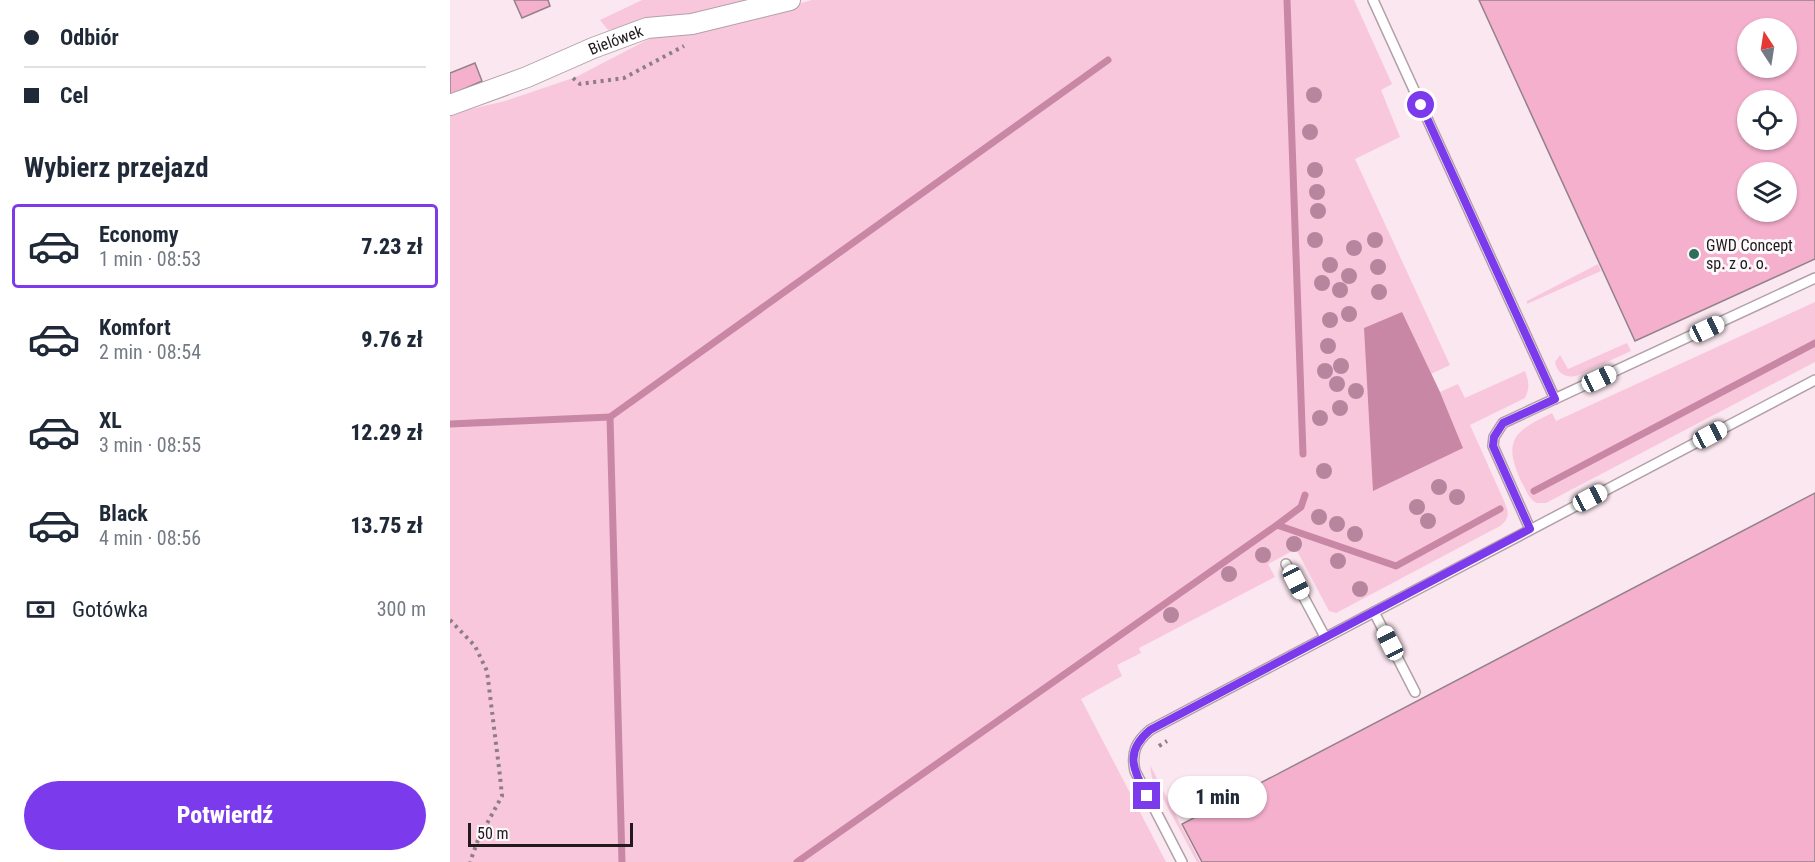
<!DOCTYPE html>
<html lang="pl">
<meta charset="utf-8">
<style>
body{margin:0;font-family:"Roboto Condensed",sans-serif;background:#f6f6f7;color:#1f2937;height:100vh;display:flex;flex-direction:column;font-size:22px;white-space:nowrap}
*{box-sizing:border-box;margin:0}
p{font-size:20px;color:#747a83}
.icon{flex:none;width:33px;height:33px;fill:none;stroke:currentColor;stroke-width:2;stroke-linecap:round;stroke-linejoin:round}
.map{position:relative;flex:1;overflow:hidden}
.details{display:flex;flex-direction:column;background:#fff;width:450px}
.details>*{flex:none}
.banner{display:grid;align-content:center;height:132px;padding:0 24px;background:#fff}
.needle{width:39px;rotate:348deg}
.fabs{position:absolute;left:1287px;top:18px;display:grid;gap:12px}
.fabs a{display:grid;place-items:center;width:60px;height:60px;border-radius:50%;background:#fff;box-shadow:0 2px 4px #0004;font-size:30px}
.scale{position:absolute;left:18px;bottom:15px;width:165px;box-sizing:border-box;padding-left:6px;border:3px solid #201a1d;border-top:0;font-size:16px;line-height:21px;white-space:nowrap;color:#201a1d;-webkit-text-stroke:4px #fdf9fb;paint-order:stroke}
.end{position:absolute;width:27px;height:27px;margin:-14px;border:8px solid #7c3aed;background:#fff;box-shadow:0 0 0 3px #fff}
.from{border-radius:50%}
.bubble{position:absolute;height:42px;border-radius:21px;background:#fff;box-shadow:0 2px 4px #0004;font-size:20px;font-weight:800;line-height:42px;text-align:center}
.car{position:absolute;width:18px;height:36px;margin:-18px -9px;border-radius:8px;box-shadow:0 0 4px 2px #0007;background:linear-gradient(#fff 24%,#345 0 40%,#fff 0 76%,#345 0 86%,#fff 0)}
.banner b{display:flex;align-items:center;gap:21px;height:57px;font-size:22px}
.banner b+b{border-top:2px solid #e0e1e3}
.banner i{width:15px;height:15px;background:#1f2937}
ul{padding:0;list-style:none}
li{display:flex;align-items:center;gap:18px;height:84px;margin:0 12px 9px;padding:0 12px;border:3px solid transparent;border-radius:6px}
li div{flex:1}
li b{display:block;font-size:22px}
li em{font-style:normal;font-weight:800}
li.active{border-color:#7c3aed}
li>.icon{width:54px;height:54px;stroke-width:1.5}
h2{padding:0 24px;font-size:27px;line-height:72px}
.pay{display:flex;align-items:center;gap:15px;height:66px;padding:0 24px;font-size:22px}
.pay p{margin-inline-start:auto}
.action{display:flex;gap:12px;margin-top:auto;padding:12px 24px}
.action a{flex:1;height:69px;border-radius:36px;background:#7c3aed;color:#fff;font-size:24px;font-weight:800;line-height:69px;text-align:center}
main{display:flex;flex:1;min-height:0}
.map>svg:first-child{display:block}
.green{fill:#f9c7dc}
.water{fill:#c887a4}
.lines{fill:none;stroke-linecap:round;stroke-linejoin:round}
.stream{stroke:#c887a4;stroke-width:7}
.building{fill:#f5b0ce;stroke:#938289;stroke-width:1.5;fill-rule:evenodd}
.service-casing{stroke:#b3a0a8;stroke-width:12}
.minor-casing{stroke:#b3a0a8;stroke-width:22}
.path{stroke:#8c7f84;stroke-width:4;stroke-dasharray:3 4.5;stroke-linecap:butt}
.service{stroke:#fff;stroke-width:9}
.minor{stroke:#fff;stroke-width:20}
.tree{fill:#b8859e}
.route{stroke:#7c3aed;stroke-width:8}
.poi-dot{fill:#2f6e5b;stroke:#fdf9fb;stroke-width:2}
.labels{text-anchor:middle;stroke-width:6;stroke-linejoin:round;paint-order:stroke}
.street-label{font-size:16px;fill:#201a1d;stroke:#fdf9fb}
.poi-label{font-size:16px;fill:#201a1d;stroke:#fdf9fb;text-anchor:start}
</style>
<main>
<section class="details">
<div class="banner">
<b><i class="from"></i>Odbiór</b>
<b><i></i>Cel</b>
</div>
<h2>Wybierz przejazd</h2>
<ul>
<li class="active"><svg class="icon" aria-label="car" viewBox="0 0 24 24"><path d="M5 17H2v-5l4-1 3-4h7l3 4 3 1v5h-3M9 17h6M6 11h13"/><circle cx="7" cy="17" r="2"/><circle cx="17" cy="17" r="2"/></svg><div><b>Economy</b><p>1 min · 08:53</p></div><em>7.23 zł</em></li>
<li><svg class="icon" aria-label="car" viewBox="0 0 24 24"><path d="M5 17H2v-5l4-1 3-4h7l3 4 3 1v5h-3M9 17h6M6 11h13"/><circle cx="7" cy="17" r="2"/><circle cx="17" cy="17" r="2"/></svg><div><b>Komfort</b><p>2 min · 08:54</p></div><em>9.76 zł</em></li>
<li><svg class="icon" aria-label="car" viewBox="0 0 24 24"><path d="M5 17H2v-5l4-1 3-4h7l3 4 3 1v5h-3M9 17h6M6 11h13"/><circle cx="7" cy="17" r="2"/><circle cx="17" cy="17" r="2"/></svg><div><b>XL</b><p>3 min · 08:55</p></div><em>12.29 zł</em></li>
<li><svg class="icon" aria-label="car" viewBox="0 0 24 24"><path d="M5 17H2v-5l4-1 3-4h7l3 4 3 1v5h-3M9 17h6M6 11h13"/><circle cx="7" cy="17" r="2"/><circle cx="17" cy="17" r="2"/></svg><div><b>Black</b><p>4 min · 08:56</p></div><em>13.75 zł</em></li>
</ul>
<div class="pay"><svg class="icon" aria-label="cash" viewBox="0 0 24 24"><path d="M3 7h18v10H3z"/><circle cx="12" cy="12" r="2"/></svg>Gotówka<p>300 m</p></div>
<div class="action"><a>Potwierdź</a></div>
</section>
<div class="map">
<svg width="1365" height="862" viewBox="0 0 1365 862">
<rect width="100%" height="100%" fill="#fbe7ef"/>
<g class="green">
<polygon points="192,0 314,0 172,28 158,30 150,20"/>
<path d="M 362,0 L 904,0 L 942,84 L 931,90 L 950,137 L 905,159 L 1000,365 L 981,374 L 952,312 L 1013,448 L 990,392 L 1008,384 L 1015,398 L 1075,371 C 1079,382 1080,387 1075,398 L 1020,425 L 1054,501 C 1059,512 1060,519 1050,526 L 886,613 L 879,611 L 846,549 L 818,564 L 825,577 L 689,648 L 691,653 L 667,665 L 672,676 L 631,699 L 716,862 L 0,862 L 0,114 L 55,101 L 126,77 L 199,39 L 222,33 L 251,31 Z"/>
<polygon points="1148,264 1151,271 1077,304 1077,301"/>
<path d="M 1365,302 L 1365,362 L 1096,503 L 1087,503 C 1078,499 1076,489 1071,481 C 1052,439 1065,431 1102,413 L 1106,421 Z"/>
<path d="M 1177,343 L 1181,351 L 1126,376 C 1115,378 1107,373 1105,362 L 1110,355 L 1118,369 Z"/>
<polygon points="700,765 750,862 747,862 702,778"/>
</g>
<polygon class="water" points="952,312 990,392 1013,448 923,491 914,328"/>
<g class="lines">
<g class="stream">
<polyline points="837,0 853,454"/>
<polyline points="0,424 160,417"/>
<polyline points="1084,491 1365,343"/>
<polyline points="827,525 851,507 855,495"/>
<polyline points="172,862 160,417 658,60"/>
<polyline points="347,862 827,525 946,566 1050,509"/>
</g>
</g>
<g class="building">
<polygon points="64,0 98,0 100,6 72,18"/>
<path d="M 1029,0 L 1365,0 L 1365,259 L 1185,341 ZM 1298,28 L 1336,28 L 1336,68 L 1298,68 ZM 1298,100 L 1336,100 L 1336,140 L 1298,140 ZM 1298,172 L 1336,172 L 1336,212 L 1298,212 Z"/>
<polygon points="25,63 32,81 0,95 0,73"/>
<polygon points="1365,493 1365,862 752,862 732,824"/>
</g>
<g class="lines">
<g class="service-casing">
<g id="service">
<polyline points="923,0 1105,399"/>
<polyline points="1080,529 1043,446 1044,437 1053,423 1365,278"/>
<polyline points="836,564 875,637"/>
<polyline points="924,612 965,692"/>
<path d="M 732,862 L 685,771 C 681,752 686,742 700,730 L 1365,380"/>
</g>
</g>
<g class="minor-casing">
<g id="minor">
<path id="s1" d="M 0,105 L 77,77 L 143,48 L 197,28 L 242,24 L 340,0"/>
</g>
</g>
<g class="path">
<polyline points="123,78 130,84 174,78 234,46"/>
<polyline points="0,620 25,646 37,671 50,776 52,796 28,840 20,862"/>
<polyline points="709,746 717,741"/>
</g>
<use href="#service" class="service"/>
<use href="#minor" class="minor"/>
</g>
<g class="tree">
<circle cx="864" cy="95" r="8"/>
<circle cx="860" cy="132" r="8"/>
<circle cx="865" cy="170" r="8"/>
<circle cx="867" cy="192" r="8"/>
<circle cx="868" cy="211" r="8"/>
<circle cx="865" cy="240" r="8"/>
<circle cx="925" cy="240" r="8"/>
<circle cx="904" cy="248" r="8"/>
<circle cx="880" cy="265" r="8"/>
<circle cx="928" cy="267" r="8"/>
<circle cx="899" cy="276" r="8"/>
<circle cx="872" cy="283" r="8"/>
<circle cx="890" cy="290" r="8"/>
<circle cx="929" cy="292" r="8"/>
<circle cx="899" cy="314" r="8"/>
<circle cx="880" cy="320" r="8"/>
<circle cx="878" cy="346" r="8"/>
<circle cx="891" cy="366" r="8"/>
<circle cx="875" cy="371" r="8"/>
<circle cx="887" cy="384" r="8"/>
<circle cx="906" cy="391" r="8"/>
<circle cx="890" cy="408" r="8"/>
<circle cx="870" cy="418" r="8"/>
<circle cx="874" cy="471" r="8"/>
<circle cx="989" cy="487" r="8"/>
<circle cx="1007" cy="497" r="8"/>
<circle cx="967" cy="507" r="8"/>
<circle cx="869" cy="517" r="8"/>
<circle cx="978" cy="521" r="8"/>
<circle cx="887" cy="524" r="8"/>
<circle cx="905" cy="534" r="8"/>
<circle cx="844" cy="544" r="8"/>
<circle cx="813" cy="555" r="8"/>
<circle cx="888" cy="561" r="8"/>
<circle cx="779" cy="574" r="8"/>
<circle cx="910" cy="589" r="8"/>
<circle cx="721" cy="615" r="8"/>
</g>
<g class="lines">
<path class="route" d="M 697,796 C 683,769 674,752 700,730 L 1080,529 L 1043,446 L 1044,437 L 1053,423 L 1105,399 L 971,105"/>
</g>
<circle class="poi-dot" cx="1244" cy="254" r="6"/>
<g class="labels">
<g class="street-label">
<text dy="6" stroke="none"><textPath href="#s1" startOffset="178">Bielówek</textPath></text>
</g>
<g class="poi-label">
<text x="1256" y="251">GWD Concept<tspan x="1256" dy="18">sp. z o. o.</tspan></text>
</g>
</g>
</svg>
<div class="fabs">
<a><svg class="needle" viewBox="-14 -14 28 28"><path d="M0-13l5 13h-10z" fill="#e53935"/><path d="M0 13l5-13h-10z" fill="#747a83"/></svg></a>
<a><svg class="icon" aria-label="locate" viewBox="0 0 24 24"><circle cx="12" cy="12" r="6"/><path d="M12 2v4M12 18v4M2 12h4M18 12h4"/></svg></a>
<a><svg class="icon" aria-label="layers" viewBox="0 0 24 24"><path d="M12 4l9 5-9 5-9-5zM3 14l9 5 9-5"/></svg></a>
</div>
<div class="scale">50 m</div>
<i class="end from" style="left:971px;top:105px"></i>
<i class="end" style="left:697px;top:796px"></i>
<div class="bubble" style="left:718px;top:776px;width:99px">1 min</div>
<i class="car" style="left:1257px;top:329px;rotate:65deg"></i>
<i class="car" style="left:1149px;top:379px;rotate:65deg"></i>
<i class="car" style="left:1260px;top:435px;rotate:62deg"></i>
<i class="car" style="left:1140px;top:498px;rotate:62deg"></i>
<i class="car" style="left:846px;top:582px;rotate:153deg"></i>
<i class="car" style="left:940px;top:643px;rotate:333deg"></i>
</div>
</main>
